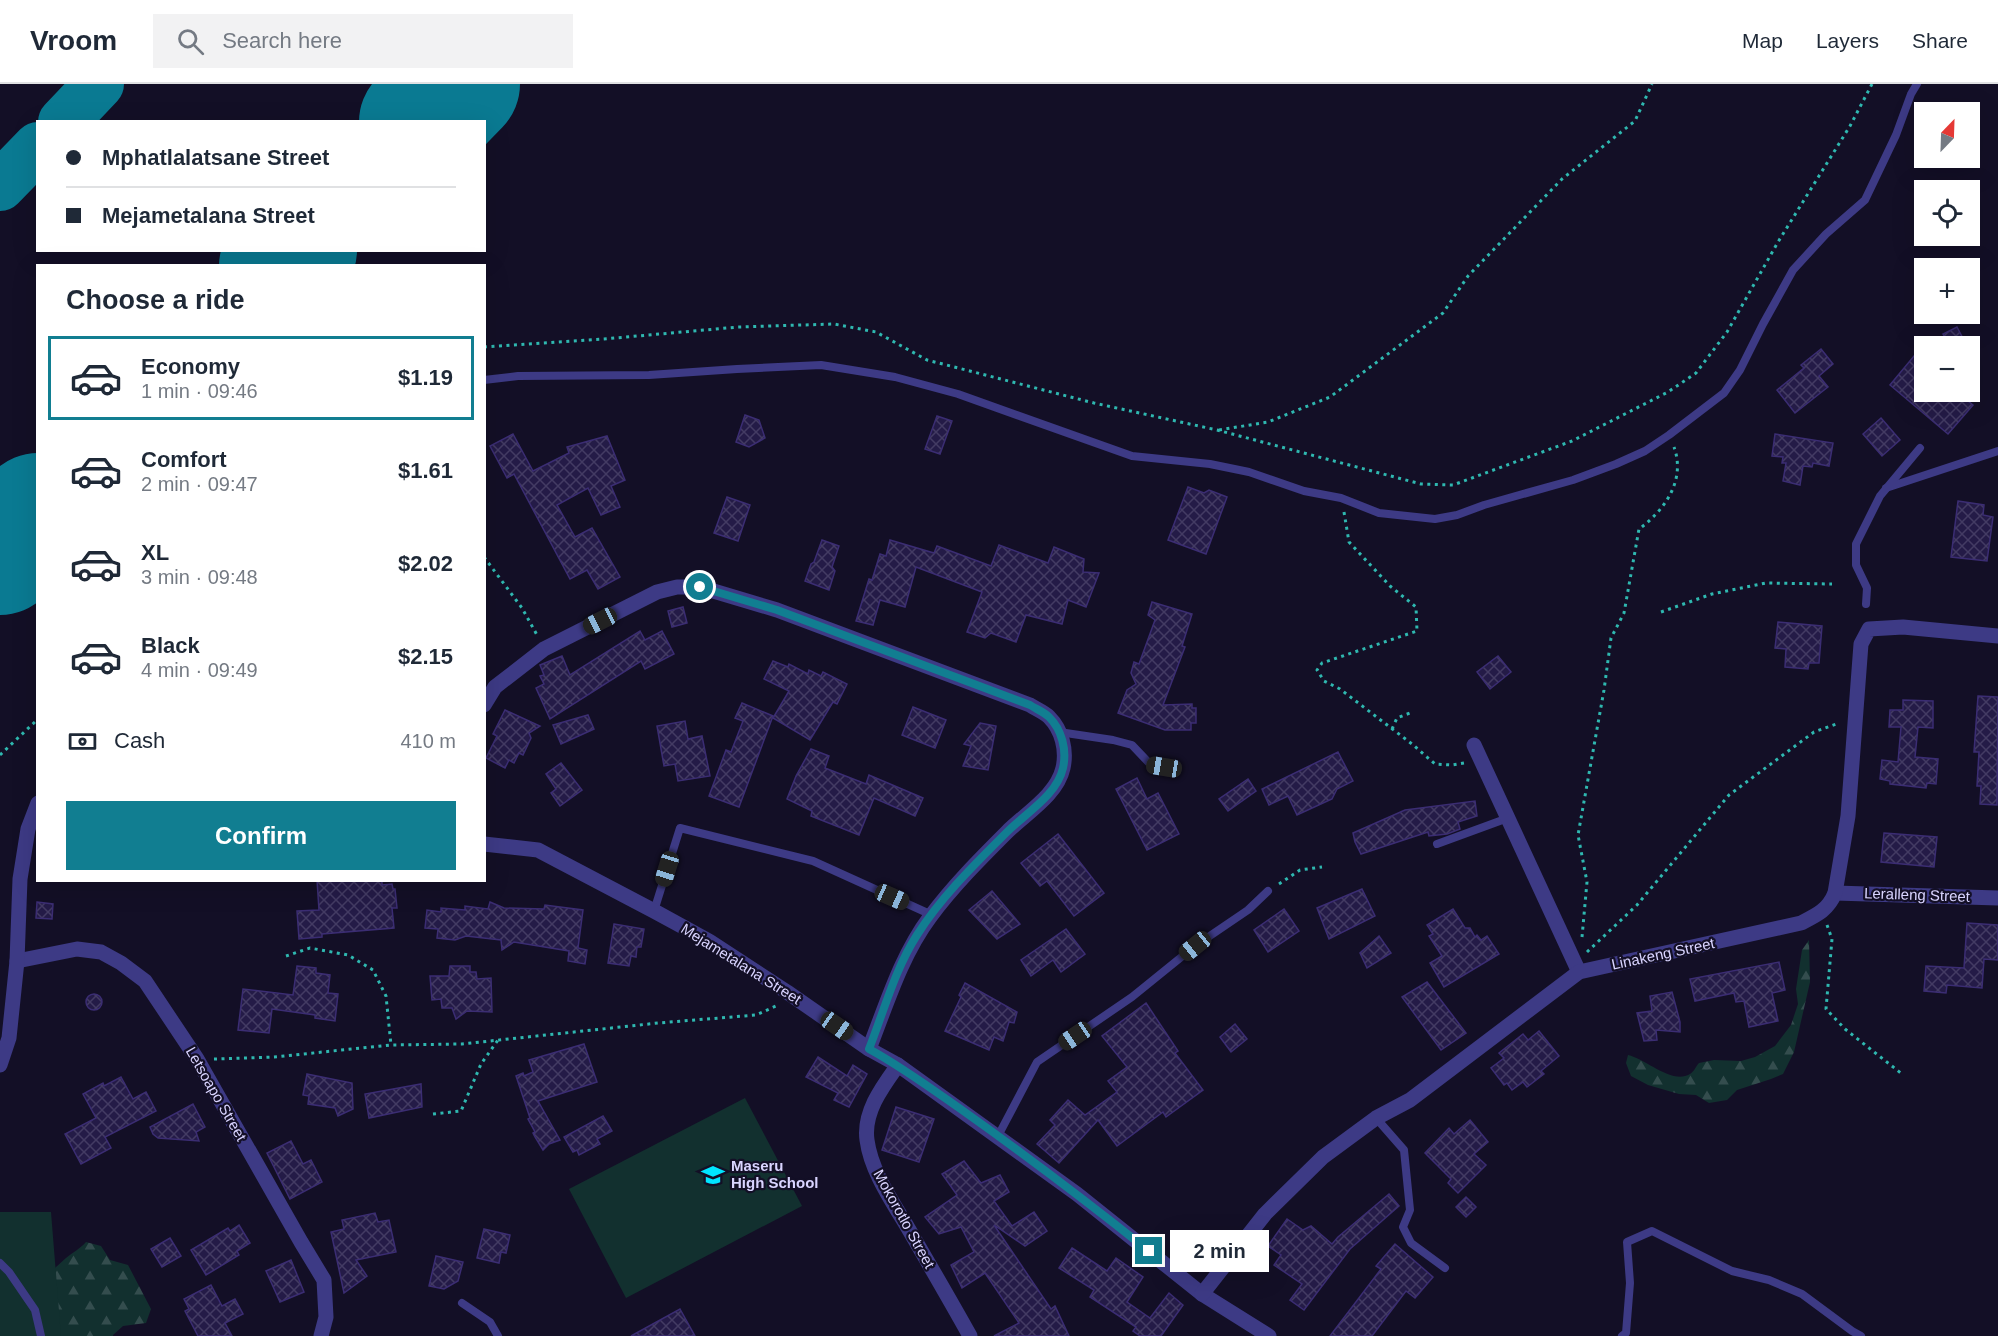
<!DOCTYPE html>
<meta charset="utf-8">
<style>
body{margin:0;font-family:Arial,sans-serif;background:#f2f2f3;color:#1f2937;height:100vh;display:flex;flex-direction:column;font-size:22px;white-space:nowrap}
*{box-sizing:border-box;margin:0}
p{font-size:20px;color:#747a83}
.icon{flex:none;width:33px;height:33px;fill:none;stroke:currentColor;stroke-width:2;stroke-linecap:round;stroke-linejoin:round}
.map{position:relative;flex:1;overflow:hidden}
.panel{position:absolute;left:36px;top:180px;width:450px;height:618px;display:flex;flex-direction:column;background:#fff;border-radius:0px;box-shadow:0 6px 24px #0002}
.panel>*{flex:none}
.hud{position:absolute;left:36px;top:36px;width:450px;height:132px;border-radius:0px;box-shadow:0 6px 24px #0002;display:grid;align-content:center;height:132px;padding:0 30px;background:#fff}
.needle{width:39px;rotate:23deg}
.buttons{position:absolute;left:1914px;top:18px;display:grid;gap:12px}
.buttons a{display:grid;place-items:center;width:66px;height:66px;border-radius:0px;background:#fff;box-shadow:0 6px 24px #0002;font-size:30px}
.end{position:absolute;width:27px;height:27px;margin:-14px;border:8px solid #117e91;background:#fff;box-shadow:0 0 0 3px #fff}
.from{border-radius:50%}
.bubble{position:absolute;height:42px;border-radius:0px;background:#fff;box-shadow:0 6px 24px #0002;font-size:20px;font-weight:600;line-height:42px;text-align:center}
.car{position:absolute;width:18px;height:36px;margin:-18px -9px;border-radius:8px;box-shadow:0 0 4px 2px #0007;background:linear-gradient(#222 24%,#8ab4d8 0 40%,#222 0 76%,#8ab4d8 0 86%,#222 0)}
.hud b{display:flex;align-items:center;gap:21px;height:57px;font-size:22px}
.hud b+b{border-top:2px solid #e0e1e3}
.hud i{width:15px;height:15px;background:#1f2937}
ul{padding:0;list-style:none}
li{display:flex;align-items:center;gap:18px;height:84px;margin:0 12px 9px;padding:0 18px;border:3px solid transparent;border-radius:0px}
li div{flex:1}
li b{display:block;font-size:22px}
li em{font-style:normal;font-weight:600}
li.on{border-color:#117e91}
li>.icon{width:54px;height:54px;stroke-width:1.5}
h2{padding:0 30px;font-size:27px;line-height:72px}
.pay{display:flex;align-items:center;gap:15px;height:66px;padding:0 30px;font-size:22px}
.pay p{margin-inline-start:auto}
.primary-button{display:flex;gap:12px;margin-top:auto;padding:12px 30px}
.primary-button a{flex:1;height:69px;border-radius:0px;background:#117e91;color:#fff;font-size:24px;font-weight:600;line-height:69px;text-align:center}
header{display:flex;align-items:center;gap:36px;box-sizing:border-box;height:84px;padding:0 30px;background:#fff;border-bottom:2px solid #e0e1e3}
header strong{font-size:28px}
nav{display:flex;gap:33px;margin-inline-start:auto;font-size:21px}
.search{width:420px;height:54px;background:#f2f2f3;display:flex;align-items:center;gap:15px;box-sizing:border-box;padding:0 21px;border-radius:0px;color:#747a83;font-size:22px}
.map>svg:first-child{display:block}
.forest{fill:url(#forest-firs)}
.park{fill:#12302f}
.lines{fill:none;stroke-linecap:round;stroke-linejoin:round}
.taxiway{stroke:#0a7a92;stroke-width:50}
.runway{stroke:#0a7a92;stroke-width:124}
.building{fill:url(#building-cross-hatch);stroke:#3b2d73;stroke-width:1.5}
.path{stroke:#2fb8b0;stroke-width:3;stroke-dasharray:3 4.5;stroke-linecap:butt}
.service{stroke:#3d3a85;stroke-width:8}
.minor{stroke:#3d3a85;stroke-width:15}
.route{stroke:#117e91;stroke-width:8}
.labels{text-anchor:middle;stroke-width:4.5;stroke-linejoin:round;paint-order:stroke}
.street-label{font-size:15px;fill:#d9d4ff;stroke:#130f26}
.poi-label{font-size:15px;font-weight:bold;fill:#d9d4ff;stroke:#130f26;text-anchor:start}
</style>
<header>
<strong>Vroom</strong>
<div class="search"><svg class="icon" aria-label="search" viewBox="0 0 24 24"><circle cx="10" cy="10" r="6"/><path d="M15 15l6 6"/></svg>Search here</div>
<nav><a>Map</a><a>Layers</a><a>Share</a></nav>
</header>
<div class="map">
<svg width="1998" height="1252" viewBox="0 0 1998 1252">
<defs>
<pattern id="forest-firs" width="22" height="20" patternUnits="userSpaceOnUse" patternTransform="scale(1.5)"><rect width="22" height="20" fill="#12302f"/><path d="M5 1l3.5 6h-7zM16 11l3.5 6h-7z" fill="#344d4e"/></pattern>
<pattern id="building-cross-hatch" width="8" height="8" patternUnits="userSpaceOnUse" patternTransform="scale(1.5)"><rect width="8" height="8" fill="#241b47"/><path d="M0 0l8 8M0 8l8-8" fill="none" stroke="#433b63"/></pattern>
</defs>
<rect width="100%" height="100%" fill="#130f26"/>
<g class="forest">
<path d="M 1809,856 L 1810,898 L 1794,968 L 1783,990 L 1771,995 L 1737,1006 L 1727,1016 L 1709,1019 L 1696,1011 L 1679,1010 L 1648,1001 L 1631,992 L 1626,979 L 1628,971 C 1646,975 1672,1001 1690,990 C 1694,988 1696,982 1699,979 L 1714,976 L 1741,977 L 1755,973 L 1775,962 L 1791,941 L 1798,920 L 1796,905 L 1802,866 Z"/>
<path d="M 86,1158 L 101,1162 L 110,1176 L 128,1181 L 151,1225 L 146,1239 L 123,1242 L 113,1251 L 113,1252 L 51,1252 L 51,1187 C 57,1183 61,1178 66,1174 C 73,1168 80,1165 86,1158 Z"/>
</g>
<g class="park">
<polygon points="745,1014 802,1122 626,1214 569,1105"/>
<polygon points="0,1128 51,1128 61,1252 0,1252"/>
</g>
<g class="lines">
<g class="taxiway">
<polyline points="63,38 99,0"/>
<polyline points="0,102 38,63"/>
</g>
<g class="runway">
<polyline points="421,38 458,0"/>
<polyline points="281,182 295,166"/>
<polyline points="0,469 38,431"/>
</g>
</g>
<g class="building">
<polygon points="1957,243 1967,262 1950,262 1943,250"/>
<polygon points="1821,265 1833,280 1819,292 1828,303 1795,329 1777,306 1804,284 1801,281"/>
<polygon points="1914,272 1924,281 1924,308 1957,308 1973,321 1948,350 1890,301"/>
<polygon points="745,331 759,336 765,354 749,363 736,358"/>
<polygon points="937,332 952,337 940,370 925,365"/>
<polygon points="1881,334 1900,356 1882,372 1863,350"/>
<polygon points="513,350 533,387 569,369 567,363 607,352 625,396 611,402 620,423 601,431 588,404 557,421 575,453 592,444 620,493 598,505 587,486 570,495 514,390 507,394 490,362"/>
<polygon points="1775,350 1833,359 1829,382 1813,379 1812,383 1803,382 1800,401 1783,397 1786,379 1782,379 1783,373 1772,372"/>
<polygon points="1188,403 1204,409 1209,406 1227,413 1206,470 1168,456"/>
<polygon points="727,413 750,421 738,457 714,449"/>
<polygon points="1958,417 1984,421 1983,431 1993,433 1987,477 1951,473"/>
<polygon points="822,456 839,462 832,483 835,487 829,506 805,497 811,480 814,478"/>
<polygon points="890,456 934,469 937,462 991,482 999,461 1048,479 1054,463 1084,475 1083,488 1099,489 1086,523 1068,516 1062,540 1026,531 1016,558 991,549 985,554 967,548 982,508 916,483 905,523 880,516 873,541 856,537 869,495 872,496 880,470 886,472"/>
<polygon points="1152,518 1192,530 1182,562 1185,563 1163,621 1192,620 1192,624 1196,624 1196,639 1191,639 1191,646 1165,646 1118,629 1127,606 1136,600 1131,589 1134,578 1139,580 1155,536 1148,531"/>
<polygon points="683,523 687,539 672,543 668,527"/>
<polygon points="1778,538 1822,542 1819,579 1809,579 1808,585 1785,583 1786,565 1775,564"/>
<polygon points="640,547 645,556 662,547 674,570 645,585 641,577 550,635 536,604 544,600 540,592 544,591 540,581 562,572 570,591"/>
<polygon points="1498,572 1511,588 1490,605 1477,588"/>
<polygon points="773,577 788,583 789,580 808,590 809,586 821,592 823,588 847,600 837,620 833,618 810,656 773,634 789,607 764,595"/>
<polygon points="1978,612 1998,613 1997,721 1980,720 1981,702 1977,702 1979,668 1974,668"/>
<polygon points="1903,616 1933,617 1933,644 1918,643 1915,673 1938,675 1936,700 1927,699 1926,704 1890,700 1890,697 1880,695 1882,676 1898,678 1901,643 1889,643 1890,626 1903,626"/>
<polygon points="742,619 773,632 739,723 709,712 726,666 731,668 743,637 735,634"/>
<polygon points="913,623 946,636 935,664 902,651"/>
<polygon points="505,626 540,642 529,649 531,654 523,671 519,669 514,679 509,676 505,684 486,674 497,652 493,650"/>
<polygon points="588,631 594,645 561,660 553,641"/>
<polygon points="685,637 688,655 702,652 710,692 678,697 675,680 664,682 657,642"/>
<polygon points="980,639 996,642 988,686 963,682 971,662 964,660"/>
<polygon points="811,665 829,672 825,684 866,700 869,691 923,714 915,732 874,714 859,751 811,732 812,727 787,715 796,692"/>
<polygon points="1338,668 1353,697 1337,705 1332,715 1297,731 1288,712 1269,721 1262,705"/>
<polygon points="561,679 582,706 560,722 551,709 556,705 546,690"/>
<polygon points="1137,694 1147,715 1158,709 1179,750 1147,766 1116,705"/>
<polygon points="1248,695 1256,707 1228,727 1219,715"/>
<polygon points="1475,717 1477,732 1458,738 1460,745 1447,750 1429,752 1428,748 1361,770 1355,758 1353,749 1405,726"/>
<polygon points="1884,749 1937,753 1934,783 1881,778"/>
<polygon points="1058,750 1104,809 1074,832 1047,797 1040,802 1021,779"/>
<polygon points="317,796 382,796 382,801 392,800 393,805 395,805 397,824 392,824 394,844 322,850 322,853 299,855 297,827 319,826"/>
<polygon points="1362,805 1375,832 1329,855 1317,824"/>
<polygon points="992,807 1020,840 997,855 969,826"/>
<polygon points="37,818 53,820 52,835 36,834"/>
<polygon points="490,818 504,824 544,825 545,821 583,826 578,864 587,866 585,880 568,877 569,867 514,858 502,866 501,856 466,852 455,856 437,854 438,845 425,844 427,826 441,828 441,824 465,826 465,822 488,825"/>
<polygon points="1284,825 1299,847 1268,868 1254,846"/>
<polygon points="1453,825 1465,844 1470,844 1475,853 1477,851 1481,856 1487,852 1499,870 1444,903 1430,879 1442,872 1429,852 1433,850 1427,841"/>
<polygon points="1967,839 1998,841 1998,876 1984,875 1982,904 1947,901 1946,909 1924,907 1926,882 1964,884"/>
<polygon points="614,840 644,845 641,863 637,863 636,873 631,872 629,882 608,879"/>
<polygon points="1066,845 1085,870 1061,888 1053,876 1031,892 1021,876"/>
<polygon points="1379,852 1391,869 1367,884 1360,869"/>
<polygon points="1779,878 1785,906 1772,909 1778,937 1749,943 1744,917 1736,918 1734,909 1695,917 1690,895"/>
<polygon points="297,882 316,884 316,889 330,891 328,909 338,910 335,937 315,934 315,931 272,925 269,949 238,946 243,905 293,911"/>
<polygon points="450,882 470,882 470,888 476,888 477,895 491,894 492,928 467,927 456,935 452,924 442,924 441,915 432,916 430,892 449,892"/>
<polygon points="1427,898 1466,949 1441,966 1402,913"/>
<polygon points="965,899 1017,928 1014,939 1009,938 1003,957 994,953 989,966 945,947 961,913 959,911"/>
<polygon points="1672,908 1680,938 1680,948 1656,946 1657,956 1644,957 1637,929 1652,927 1650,912"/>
<circle cx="94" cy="918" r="8"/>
<polygon points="1146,919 1178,967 1175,969 1203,1006 1166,1033 1163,1028 1117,1062 1098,1036 1059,1079 1037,1060 1055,1041 1050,1036 1068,1016 1085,1031 1117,1008 1108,997 1127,983 1102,952"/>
<polygon points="1235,940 1247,955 1231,968 1220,953"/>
<polygon points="1539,947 1559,972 1541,987 1544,990 1527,1003 1523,998 1512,1006 1507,999 1504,1001 1491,984 1504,974 1499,969 1523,950 1528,956"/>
<polygon points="584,960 597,998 538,1017 560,1056 549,1060 543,1066 535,1053 533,1049 535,1048 528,1035 530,1034 516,992 523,989 524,992 533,988 529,976"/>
<polygon points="818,973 847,992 853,981 867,990 849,1023 834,1016 838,1009 806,993"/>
<polygon points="307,990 352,999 353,1025 338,1032 335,1024 308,1020 309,1012 303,1011"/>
<polygon points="121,993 133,1015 146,1008 156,1027 105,1053 111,1064 81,1080 65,1050 96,1034 83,1010 103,999 104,1002"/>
<polygon points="421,1000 422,1023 369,1034 365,1010"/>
<polygon points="193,1020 205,1043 196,1048 199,1057 158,1054 153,1050 150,1043"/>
<polygon points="896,1023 934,1035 919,1078 882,1066"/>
<polygon points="603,1032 612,1047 597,1055 600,1060 579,1071 577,1066 573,1068 564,1053"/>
<polygon points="1470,1036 1488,1058 1474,1070 1486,1081 1458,1109 1448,1099 1451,1095 1425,1069 1449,1044 1454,1050"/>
<polygon points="291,1057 303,1080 311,1076 322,1098 290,1115 267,1069"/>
<polygon points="964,1077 981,1099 1000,1091 1009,1108 994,1117 1012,1142 1034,1128 1047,1147 1025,1162 994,1141 1051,1225 1055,1222 1069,1252 994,1252 1019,1239 985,1189 962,1204 951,1181 974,1168 961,1143 939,1150 925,1133 957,1111 942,1090"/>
<polygon points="1389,1110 1399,1122 1350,1165 1304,1226 1290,1216 1302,1200 1274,1181 1281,1171 1268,1162 1287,1135 1303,1146 1311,1142 1332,1160 1338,1153"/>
<polygon points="1466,1113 1476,1123 1466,1133 1456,1123"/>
<polygon points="375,1129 378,1138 389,1136 396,1168 356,1176 367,1192 344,1209 331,1148 344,1145 342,1136"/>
<polygon points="239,1141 250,1159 237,1167 239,1171 206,1191 191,1166 228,1144 230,1147"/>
<polygon points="484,1145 510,1151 506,1169 501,1168 499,1179 477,1174"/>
<polygon points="170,1154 181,1172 162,1183 151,1165"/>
<polygon points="1395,1160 1433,1193 1415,1214 1406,1207 1372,1252 1330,1252 1381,1185 1376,1182"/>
<polygon points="1072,1164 1107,1187 1116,1174 1143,1193 1127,1218 1150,1234 1169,1209 1183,1221 1161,1252 1140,1252 1133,1247 1136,1243 1090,1213 1094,1206 1059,1184"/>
<polygon points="436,1172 463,1178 458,1197 444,1205 429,1202"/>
<polygon points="291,1176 304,1208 280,1218 266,1187"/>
<polygon points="211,1201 222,1222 235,1215 243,1230 225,1239 232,1252 198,1252 185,1227 189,1225 184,1215"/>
<polygon points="680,1225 695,1252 631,1252"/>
</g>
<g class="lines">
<g class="path">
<polyline points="484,263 604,255 738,243 834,240 876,248 927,276 1094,319 1217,346 1421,400 1453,401 1572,357 1668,308 1696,289 1727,248 1778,158 1850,42 1872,0"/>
<polyline points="1219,346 1268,338 1330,313 1443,229 1468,192 1562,95 1635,37 1652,0"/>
<polyline points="1344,428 1349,458 1390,502 1416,523 1417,547 1322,579 1317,586 1324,597 1340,605 1412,660 1435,680 1452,681 1464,679"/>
<polyline points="484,473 522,524 537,551"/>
<polyline points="1661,528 1712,510 1766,499 1832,500"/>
<polyline points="1392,645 1397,634 1410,629"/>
<polyline points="0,671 38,635"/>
<polyline points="1279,800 1300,786 1322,783"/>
<polyline points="1827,841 1832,855 1826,925 1845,945 1902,990"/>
<path d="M 1582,853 L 1587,798 L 1578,751 L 1604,606 L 1611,554 L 1624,529 L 1639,445 C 1665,426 1686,396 1674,363"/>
<polyline points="1587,868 1637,821 1729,711 1814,648 1839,639"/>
<polyline points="286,872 310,864 348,871 373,886 386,912 391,961"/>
<polyline points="214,975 274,973 391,961 462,960 658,939 756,931 776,922"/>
<polyline points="433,1030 461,1027 481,980 498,956"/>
</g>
<g class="service">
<polyline points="484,296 518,292 649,291 737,285 821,281 895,293 958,310 1132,372 1210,380 1249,388 1304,407 1341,414 1379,429 1435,435 1457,431 1484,421 1573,396 1616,380 1645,367 1669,351 1724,309 1740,286 1763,240 1793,186 1826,150 1865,116 1896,51 1911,10 1917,0"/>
<polyline points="1886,404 1998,367"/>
<polyline points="1866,520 1867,504 1856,481 1856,460 1880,412 1920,364"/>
<polyline points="1059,648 1113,656 1132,661 1151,681 1177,685"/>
<polyline points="1437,760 1508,734"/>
<polyline points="654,827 680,744 813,777 932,831"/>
<polyline points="1376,1034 1404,1066 1410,1126 1403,1143 1411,1159 1445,1184"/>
<polyline points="998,1052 1037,978 1132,913 1195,862 1248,826 1268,807"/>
<polyline points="0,1179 9,1188 35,1226 41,1252"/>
<polyline points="462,1219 490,1238 498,1252"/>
<polyline points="1622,1252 1626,1249 1630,1199 1627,1158 1652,1147 1732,1187 1769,1196 1802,1210 1852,1247 1861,1252"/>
</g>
<g class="minor">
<path d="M 484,621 L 495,603 L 544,565 L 657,508 L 677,503 L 700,503 L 777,526 L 1030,621 C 1036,625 1044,628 1049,633 C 1062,646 1067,666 1063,684 C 1057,711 1026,729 1007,748 C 980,775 953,802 930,833 C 901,872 887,919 869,965"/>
<polyline points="1474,661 1579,888"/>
<polyline points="484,760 538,766 654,827 709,857 787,908 869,965 898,981 1077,1110 1202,1210 1269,1252"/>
<polyline points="1835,809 1998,814"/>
<polyline points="17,877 77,865 101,868 121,879 145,897 197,975 301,1158 324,1196 326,1233 321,1252"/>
<polyline points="0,981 9,954 17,877 20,795 28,745 38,719"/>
<path d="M 898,981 C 883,1002 863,1028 867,1056 C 871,1087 892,1117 908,1144 C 929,1180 950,1216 970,1252"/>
<path d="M 1202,1210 L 1265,1130 L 1323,1073 L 1376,1034 L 1410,1016 L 1579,888 L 1801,839 C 1817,831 1828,826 1835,809 L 1848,732 L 1861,560 L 1869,545 L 1903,543 L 1998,552"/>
</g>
</g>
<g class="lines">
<path class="route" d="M 700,503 L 777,526 L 1030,621 C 1036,625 1044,628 1049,633 C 1062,646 1067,666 1063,684 C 1057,711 1026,729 1007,748 C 975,780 941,813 917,851 C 895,885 884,927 869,965 C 904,984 936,1008 969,1031 C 1031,1075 1090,1120 1149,1167"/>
</g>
<defs>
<g id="school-bare" transform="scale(1.8)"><path d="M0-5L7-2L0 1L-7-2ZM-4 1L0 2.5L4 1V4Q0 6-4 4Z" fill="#00e5ff" stroke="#130f26" stroke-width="2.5" paint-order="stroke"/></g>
</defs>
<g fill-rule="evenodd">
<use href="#school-bare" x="713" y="1091"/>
</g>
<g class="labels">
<g class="street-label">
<text transform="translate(1917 811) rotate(2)" y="5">Leralleng Street</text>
<text transform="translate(1663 870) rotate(-12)" y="5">Linakeng Street</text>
<text transform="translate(741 880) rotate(32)" y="5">Mejametalana Street</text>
<text transform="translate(216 1010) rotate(60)" y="5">Letsoapo Street</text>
<text transform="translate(904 1135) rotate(61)" y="5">Mokorotlo Street</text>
</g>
<g class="poi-label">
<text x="731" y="1087">Maseru<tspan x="731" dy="17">High School</tspan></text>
</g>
</g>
</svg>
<div class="buttons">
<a><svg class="needle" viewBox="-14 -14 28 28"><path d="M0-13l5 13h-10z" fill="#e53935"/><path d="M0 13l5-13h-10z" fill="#747a83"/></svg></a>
<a><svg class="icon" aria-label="locate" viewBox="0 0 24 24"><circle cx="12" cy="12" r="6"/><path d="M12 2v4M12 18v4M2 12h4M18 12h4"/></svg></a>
<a>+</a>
<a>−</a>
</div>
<i class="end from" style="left:700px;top:503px"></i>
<i class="end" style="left:1149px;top:1167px"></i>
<div class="bubble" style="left:1170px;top:1146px;width:99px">2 min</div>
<i class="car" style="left:600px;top:537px;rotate:243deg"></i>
<i class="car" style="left:1164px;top:683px;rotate:279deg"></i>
<i class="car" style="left:667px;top:785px;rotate:197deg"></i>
<i class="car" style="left:892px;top:813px;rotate:114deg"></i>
<i class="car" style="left:1195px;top:862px;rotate:231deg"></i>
<i class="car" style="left:837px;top:942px;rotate:125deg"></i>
<i class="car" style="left:1075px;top:952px;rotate:236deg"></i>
<div class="hud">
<b><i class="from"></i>Mphatlalatsane Street</b>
<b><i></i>Mejametalana Street</b>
</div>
<section class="panel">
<h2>Choose a ride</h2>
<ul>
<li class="on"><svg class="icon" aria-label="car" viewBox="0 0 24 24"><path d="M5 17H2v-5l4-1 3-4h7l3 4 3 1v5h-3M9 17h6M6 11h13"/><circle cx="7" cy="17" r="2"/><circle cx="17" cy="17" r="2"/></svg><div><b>Economy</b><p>1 min · 09:46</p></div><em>$1.19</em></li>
<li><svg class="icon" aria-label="car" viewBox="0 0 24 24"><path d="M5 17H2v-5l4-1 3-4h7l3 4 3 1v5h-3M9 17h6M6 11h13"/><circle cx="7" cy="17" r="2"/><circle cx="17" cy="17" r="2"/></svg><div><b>Comfort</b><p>2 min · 09:47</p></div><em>$1.61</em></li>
<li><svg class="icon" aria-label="car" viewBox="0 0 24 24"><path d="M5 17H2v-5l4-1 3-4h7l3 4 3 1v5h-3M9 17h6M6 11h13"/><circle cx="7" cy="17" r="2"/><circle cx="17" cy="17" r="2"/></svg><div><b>XL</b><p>3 min · 09:48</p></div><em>$2.02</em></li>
<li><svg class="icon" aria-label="car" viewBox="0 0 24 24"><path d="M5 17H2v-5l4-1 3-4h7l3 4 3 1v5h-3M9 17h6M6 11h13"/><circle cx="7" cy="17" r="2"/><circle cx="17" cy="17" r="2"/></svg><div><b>Black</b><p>4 min · 09:49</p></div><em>$2.15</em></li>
</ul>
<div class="pay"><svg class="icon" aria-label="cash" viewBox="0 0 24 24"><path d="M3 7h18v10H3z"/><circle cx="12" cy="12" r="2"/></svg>Cash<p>410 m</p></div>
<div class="primary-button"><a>Confirm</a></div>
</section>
</div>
